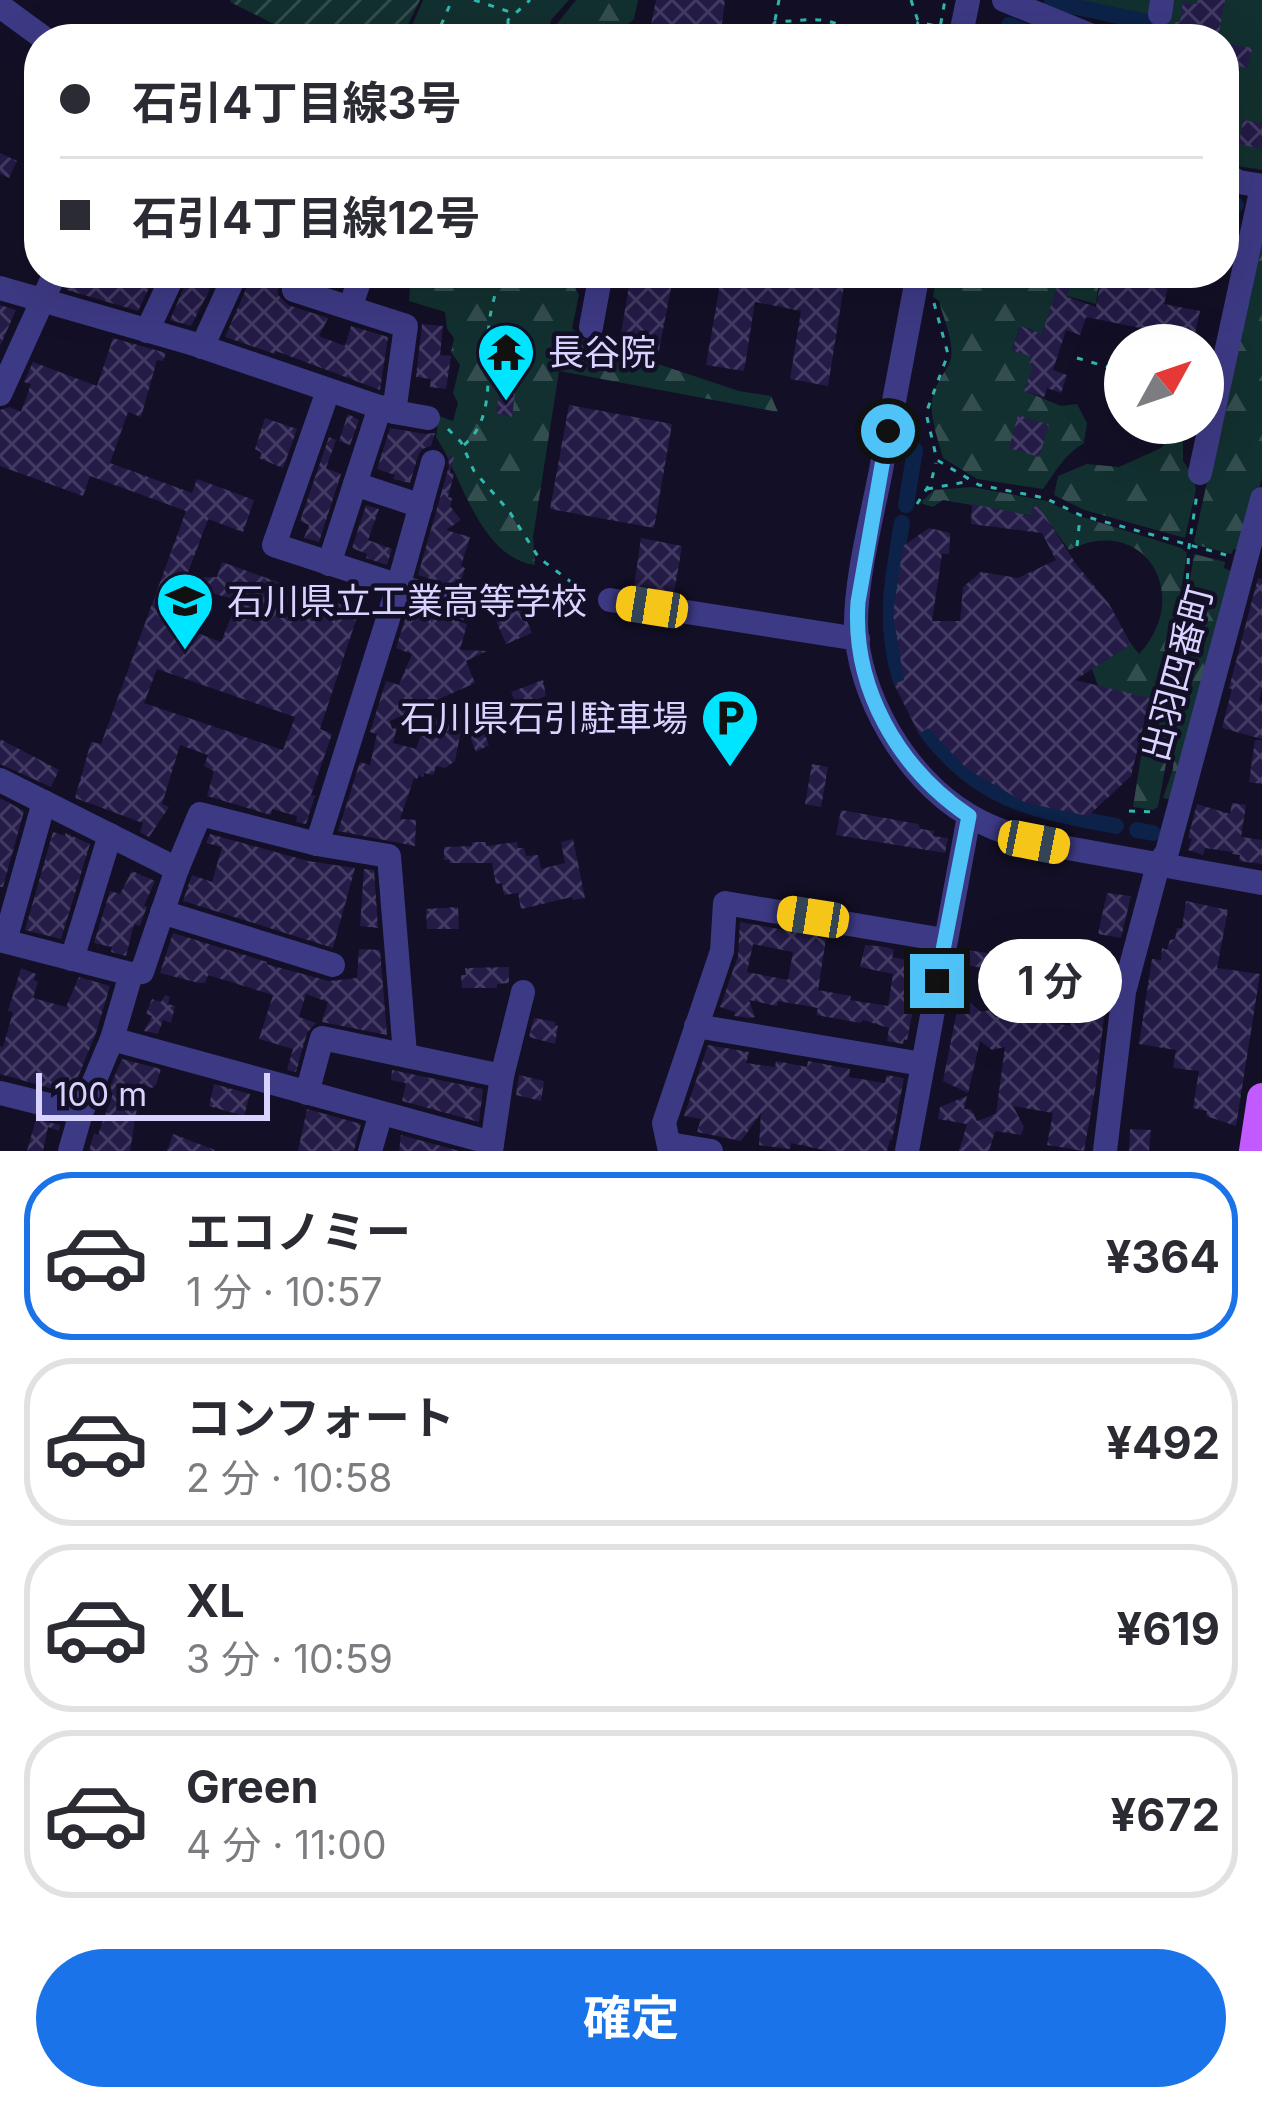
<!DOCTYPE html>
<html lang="ja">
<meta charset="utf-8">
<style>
body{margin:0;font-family:Inter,"Noto Sans JP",sans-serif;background:#f7f7f7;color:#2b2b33;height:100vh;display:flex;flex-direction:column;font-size:45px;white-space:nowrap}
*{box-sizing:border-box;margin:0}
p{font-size:39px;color:#7c7c81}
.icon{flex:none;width:66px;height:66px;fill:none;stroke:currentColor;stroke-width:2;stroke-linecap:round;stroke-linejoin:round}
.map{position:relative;height:1151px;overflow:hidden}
.side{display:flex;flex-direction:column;background:#fff;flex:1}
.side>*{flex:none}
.banner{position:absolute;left:24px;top:24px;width:1215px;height:264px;border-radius:48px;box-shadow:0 12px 48px #0002;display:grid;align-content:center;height:264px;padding:0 36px;background:#fff}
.needle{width:78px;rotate:50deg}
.tools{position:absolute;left:1104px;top:324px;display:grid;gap:24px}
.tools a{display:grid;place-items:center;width:120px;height:120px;border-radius:50%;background:#fff;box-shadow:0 12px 48px #0002;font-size:60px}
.scale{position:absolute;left:36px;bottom:30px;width:234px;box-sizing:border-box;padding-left:12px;border:6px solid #d9d4ff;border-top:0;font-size:33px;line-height:42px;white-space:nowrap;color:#d9d4ff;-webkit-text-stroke:9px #130f26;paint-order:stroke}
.end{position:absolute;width:54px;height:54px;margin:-27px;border:15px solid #4fc3f7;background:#111;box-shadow:0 0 0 6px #111}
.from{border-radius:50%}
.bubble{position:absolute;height:84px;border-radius:42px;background:#fff;box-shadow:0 12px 48px #0002;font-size:39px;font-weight:700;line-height:84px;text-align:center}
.car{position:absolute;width:36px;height:72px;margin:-36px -18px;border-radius:15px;box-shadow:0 0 9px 3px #0007;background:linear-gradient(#f5c518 24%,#345 0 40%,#f5c518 0 76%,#345 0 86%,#f5c518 0)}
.banner b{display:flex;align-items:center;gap:42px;height:114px;font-size:45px}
.banner b+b{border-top:3px solid #e1e1e2}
.banner i{width:30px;height:30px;background:#2b2b33}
ul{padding:21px 0 0;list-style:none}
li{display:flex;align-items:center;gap:36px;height:168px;margin:0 24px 18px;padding:0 12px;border:6px solid #e1e1e2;border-radius:48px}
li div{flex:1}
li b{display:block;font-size:45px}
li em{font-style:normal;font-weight:700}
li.current{border-color:#1a73e8}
li>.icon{width:108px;height:108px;stroke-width:1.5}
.action{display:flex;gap:24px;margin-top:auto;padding:24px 36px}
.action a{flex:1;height:138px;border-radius:72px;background:#1a73e8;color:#fff;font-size:48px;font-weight:700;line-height:138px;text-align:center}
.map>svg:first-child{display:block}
.forest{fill:url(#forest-firs)}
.park{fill:#12302f}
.garden{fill:url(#garden-furrows)}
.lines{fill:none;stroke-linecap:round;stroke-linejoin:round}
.canal{stroke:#0c2248;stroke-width:16}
.building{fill:url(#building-cross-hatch);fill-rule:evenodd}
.path{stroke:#2fb8b0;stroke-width:3;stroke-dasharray:6 9;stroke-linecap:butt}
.minor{stroke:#3d3a85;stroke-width:24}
.major{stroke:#c25bff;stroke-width:30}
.route{stroke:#4fc3f7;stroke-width:15}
.labels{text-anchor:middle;stroke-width:9;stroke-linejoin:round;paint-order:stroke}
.poi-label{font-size:36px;fill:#d9d4ff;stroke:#130f26;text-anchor:start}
.street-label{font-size:36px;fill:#d9d4ff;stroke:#130f26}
</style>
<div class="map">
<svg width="1262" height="1151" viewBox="0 0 1262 1151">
<defs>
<pattern id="forest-firs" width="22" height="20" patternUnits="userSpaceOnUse" patternTransform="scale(3)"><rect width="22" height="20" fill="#12302f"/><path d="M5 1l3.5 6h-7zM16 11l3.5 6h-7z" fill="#344d4e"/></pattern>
<pattern id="garden-furrows" width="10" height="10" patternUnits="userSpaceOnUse" patternTransform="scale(3)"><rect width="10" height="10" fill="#12302f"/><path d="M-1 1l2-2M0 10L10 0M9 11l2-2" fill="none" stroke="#344d4e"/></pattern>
<pattern id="building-cross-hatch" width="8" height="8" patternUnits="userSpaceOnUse" patternTransform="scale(3)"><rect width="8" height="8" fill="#241b47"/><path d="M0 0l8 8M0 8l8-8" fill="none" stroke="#433b63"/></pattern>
</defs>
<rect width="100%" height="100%" fill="#130f26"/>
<g class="forest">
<polygon points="576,0 638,0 634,19 611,39 552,39 556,25"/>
<polygon points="1262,228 1262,478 1242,550 1234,549 1231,554 1197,545 1194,542"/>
<path d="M 411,273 L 567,273 L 579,295 L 572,328 L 583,339 L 739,391 L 771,396 L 778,412 L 559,371 L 533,537 L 535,565 C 478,556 463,477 436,437 L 439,416 L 453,421 L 458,403 L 453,393 L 460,365 L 451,352 L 454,338 L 447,329 L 445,312 L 409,301 Z"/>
<path d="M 937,273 L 966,276 L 968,273 L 1100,273 L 1096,304 L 1056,293 L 1040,339 L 1032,336 L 1033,330 L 1020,326 L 1012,349 L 1026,355 L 1033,353 L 1029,364 L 1033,366 L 1025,391 L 1061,406 L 1077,404 L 1087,423 L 1084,443 C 1064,455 1055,472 1043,489 L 977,479 L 943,458 C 937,434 924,407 938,383 C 942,374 949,368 951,358 C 954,341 943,318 939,301 L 933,297 Z"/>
<polygon points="1179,425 1183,435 1183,461 1192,474 1196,489 1185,538 1084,510 1054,495 1058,476 1087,464 1119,467 1161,448"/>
<path d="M 972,487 L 1047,501 L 1073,514 L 1181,548 L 1187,553 L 1170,660 L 1170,742 L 1158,807 L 1153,810 L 1133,807 L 1150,699 L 1098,686 L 1092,669 L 1131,644 L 1139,654 C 1194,595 1144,512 1069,550 L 1046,518 L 943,500 L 933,507 L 923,504 L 922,501 L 934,490 Z"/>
<polygon points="1194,554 1225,562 1224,568 1235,573 1174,800 1163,798 1173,769 1176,673"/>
</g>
<g class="park">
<polygon points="423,0 569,0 551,20 547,39 406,39"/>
<polygon points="1047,0 1262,0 1262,170 1237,166 1224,149 1240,69 1224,65 1224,39 1170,39 1171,26"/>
</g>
<polygon class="garden" points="231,0 420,0 401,39 304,39 230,2"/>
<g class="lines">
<g class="canal">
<polyline points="1052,2 1148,22"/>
<polyline points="1009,25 1043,39"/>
<polyline points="1224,202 1236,205"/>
<polyline points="906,505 915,450"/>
<path d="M 901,681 C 883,625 892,580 902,523"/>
<path d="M 926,731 C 980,802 1034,810 1116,826"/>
<polyline points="1137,830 1153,833"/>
</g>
</g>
<g class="building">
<polygon points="656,0 725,0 720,39 657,39 659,26 651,24"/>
<polygon points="1198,0 1225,0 1218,39 1171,39 1174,25 1176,22 1180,22 1183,2 1197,4"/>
<polygon points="1224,43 1252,48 1248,68 1224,63"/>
<polygon points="1243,120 1262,123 1262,149 1239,144"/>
<polygon points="0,153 17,161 9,178 0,174"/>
<polygon points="73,273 156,273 138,311 67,290"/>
<polygon points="190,273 208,273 203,286 210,289 191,326 170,320"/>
<polygon points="253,273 278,285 278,295 288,305 328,318 319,336 345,346 351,326 388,337 380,390 276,351 275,354 225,337"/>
<polygon points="300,273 345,273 340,287"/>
<polygon points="631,273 674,273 658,355 619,346"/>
<polygon points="722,273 846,273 828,386 790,379 801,311 755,302 744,371 706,365"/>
<polygon points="1033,273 1074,273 1067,297 1096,307 1102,273 1168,286 1164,304 1200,311 1194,339 1192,338 1191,343 1143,333 1145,329 1086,317 1080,335 1066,330 1053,370 1067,375 1061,393 1047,388 1044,397 1024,391 1033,366 1029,364 1032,357 1012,350 1020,326 1042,334 1058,284 1033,278"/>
<polygon points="0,305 16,310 0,346"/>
<polygon points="422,324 443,326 440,355 451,356 446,389 430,387 431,379 416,377"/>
<path d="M 113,338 L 166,353 L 163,361 L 157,360 L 141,417 L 128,412 L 110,463 L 192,493 L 197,479 L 254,500 L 243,532 L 208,519 L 186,578 L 217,577 L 222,562 L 359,611 L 320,729 L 332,734 L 311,795 L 315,796 L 306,824 L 296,822 L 297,816 L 286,813 L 272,809 L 271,815 L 207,796 L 214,771 L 204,766 L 208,755 L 180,745 L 162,804 L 169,807 L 149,837 L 140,832 L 143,823 L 75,798 L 91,742 L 101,744 L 186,511 L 90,476 L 83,496 L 0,466 L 0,410 L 10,407 L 21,412 L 31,384 L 24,382 L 33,362 L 97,386 ZM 192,588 L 238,600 L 221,642 L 176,625 ZM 157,669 L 295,717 L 283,750 L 144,703 Z"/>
<polygon points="494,362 515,364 516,386 512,417 496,413 500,387 492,387"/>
<polygon points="569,405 672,424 654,528 550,509"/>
<polygon points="348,414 359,420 350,445 339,441"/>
<polygon points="1018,415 1049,425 1039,457 1009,448"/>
<polygon points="265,418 297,429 283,468 259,458 262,453 255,449"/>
<polygon points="390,428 425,434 435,433 431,446 422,449 418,456 410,483 393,479 395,475 377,469"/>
<polygon points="329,437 336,440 326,468 341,474 319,542 304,538 309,525 300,521"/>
<polygon points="448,455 454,457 450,473 454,474 448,497 452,498 450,506 461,520 446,530 470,537 461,566 465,568 459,588 418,575 449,466"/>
<polygon points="972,504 1033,516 1030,510 1038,505 1076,564 1109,604 1131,644 1075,680 1150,698 1131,776 1088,816 1026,803 967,769 928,728 919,734 894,684 904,680 893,614 903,546 929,528 950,533 949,554 942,554 932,621 960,621 963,587 981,572 1018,578 1056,560 1042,533 971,524"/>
<polygon points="366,505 379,509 368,540 392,549 387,565 366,558 367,554 352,548"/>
<polygon points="641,538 682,546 674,593 634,587"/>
<polygon points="1258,578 1262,579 1262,688 1259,701 1262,702 1262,739 1222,728 1232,689 1229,688"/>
<polygon points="515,593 532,633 506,644 494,616 500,613 495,601"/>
<polygon points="409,607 467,624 460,650 487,651 466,661 475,683 390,721 392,729 397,727 393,743 416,749 426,721 475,709 489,745 476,752 463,720 455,761 445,768 436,766 433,775 424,773 423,777 419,775 417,779 414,778 400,819 416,820 415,846 338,831 360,762 370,765 377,734 370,732 386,681 399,685 412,654 396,648"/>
<polygon points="543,680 546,696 517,707 511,692"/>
<polygon points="0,739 59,770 51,787 0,764"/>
<polygon points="1255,740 1262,740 1262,784 1249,782"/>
<polygon points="812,764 828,767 821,807 805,804"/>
<polygon points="0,798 24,811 3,887 0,887"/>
<polygon points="1232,803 1246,805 1241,837 1262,840 1262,864 1239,861 1240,855 1232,854 1233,852 1205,848 1203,855 1188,850 1192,839 1188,838 1197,804 1230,814"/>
<polygon points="841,810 918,824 921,829 934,831 933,836 948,838 945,853 836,835"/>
<polygon points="53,832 65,836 65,833 90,844 61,939 25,930"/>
<polygon points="210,834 308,861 355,868 333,948 183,901 192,875 212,882 222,847 206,843"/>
<polygon points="573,839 585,898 573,900 572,897 521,909 518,893 504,895 502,883 496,884 492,863 449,863 450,860 444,860 444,847 472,846 472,842 486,842 486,846 517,842 518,848 524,848 526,856 538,855 541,869 565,863 561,842"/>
<polygon points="364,869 374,870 378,928 360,926"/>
<polygon points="132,871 155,881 144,906 147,906 140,926 134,924 126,956 111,952 112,947 94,943 110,891 120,894"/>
<polygon points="1107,893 1131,896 1121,938 1098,934"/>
<polygon points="1186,901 1228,910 1217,968 1260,974 1236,1126 1206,1116 1207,1111 1193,1108 1199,1071 1173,1068 1176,1050 1139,1044 1152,959 1161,960 1162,948 1167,950 1170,940 1175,939 1177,928 1182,928"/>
<polygon points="458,907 459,929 427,929 426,909"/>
<path d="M 740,922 L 818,936 L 818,938 L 826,939 L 818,990 L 851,996 L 850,1000 L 888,1006 L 893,974 L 860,967 L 865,945 L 886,947 L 894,950 L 892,957 L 925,964 L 919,994 L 916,994 L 907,1041 L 904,1039 L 903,1044 L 887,1041 L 889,1028 L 863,1020 L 861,1023 L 816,1015 L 818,1008 L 778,1001 L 777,1006 L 749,1000 L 755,1017 L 750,1018 L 734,1016 L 735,1012 L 720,1007 L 738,956 ZM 753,944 L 793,952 L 788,980 L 747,972 Z"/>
<polygon points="173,933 267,962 266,964 329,981 357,978 359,949 380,950 387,1035 322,1022 328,1002 306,994 299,1017 316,1023 307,1033 296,1072 287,1070 293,1049 259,1039 273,995 208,975 205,983 199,983 160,973"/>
<polygon points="965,950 989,953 989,951 1064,967 1061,986 986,972 987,969 962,964"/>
<polygon points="509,967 509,983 497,984 497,988 462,988 461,975 466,975 465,968"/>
<polygon points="21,968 36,974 34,980 38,982 33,998 66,1007 79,977 110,986 96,1033 71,1094 0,1074 0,1046 3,1047 13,1012 8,1011"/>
<polygon points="165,995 170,997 168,1004 175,1006 171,1023 163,1020 158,1034 144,1031 152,1016 146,1014 152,999 161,1002"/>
<polygon points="959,1000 971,1003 981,1012 998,1008 1013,1016 1041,1017 1040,1020 1070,1026 1073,1010 1096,1014 1097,1007 1105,1009 1096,1084 1084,1151 1047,1145 1053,1113 1013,1106 1024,1127 1021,1135 995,1131 989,1151 959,1151 967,1124 938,1119 940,1107 967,1096 964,1109 971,1109 977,1121 996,1114 1005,1047 992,1050 980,1041 968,1093 943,1081"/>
<polygon points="534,1018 556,1022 555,1025 558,1026 555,1044 529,1037"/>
<polygon points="708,1045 749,1052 746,1063 775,1067 776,1061 807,1067 808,1061 850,1069 849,1077 885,1083 887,1075 904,1078 892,1140 890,1140 887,1151 829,1151 791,1143 790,1149 759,1145 761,1113 741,1141 697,1132 701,1119 684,1116"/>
<polygon points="122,1059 161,1069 156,1085 152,1088 141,1084 130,1151 89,1151 94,1133 98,1135 113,1093 108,1091"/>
<polygon points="392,1070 483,1089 479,1122 402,1101 406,1083 391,1080"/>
<polygon points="519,1075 544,1081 541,1101 516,1095"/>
<polygon points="214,1084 250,1094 244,1116 209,1106"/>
<polygon points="307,1109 361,1124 354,1151 298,1151"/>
<polygon points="36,1119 60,1125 59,1131 48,1127 43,1151 27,1151"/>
<polygon points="1130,1129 1151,1130 1149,1151 1129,1151"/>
<polygon points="173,1134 215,1150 214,1151 167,1151"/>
<polygon points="401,1135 459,1151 399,1151"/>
</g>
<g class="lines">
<g class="path">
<polyline points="474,0 513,13"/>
<polyline points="911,0 918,21"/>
<polyline points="775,20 779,0"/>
<polyline points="435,39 452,0"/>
<polyline points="508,39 508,20 530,0"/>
<path d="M 765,39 L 775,22 C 816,20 827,13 862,39"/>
<polyline points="907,39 916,30 918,22 940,27"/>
<polyline points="938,39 945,0"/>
<polyline points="934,303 948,354 926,413 937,460 979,485 1045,498 1080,515 1226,555"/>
<polyline points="1151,345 1152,338 1179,345"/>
<polyline points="1077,358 1125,372"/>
<polyline points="448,429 461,442 474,471 509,511 539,558 591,597"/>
<path d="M 464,445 C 498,417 485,362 489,324 C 491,307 496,292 500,276"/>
<polyline points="927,489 971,481"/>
<polyline points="917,504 931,482 936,463"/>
<polyline points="1077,546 1080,517"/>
<polyline points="1170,758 1175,660 1187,586 1189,547 1197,494"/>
<polyline points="1129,811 1157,812"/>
</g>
<g class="minor">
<polyline points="1004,0 1100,39"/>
<polyline points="0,6 45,39"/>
<polyline points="1160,14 1162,0"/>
<polyline points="960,39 968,0"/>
<polyline points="1224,174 1239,182 1262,186"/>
<path d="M 918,273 C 906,339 893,405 881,470 C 872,517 856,577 856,624 C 857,694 906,778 967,814 C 987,827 1011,834 1034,842 L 1262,883"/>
<polyline points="0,288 191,343 394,412 428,418"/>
<polyline points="294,290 406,326 394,412"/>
<polyline points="350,308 362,273"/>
<polyline points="591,327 601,273"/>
<polyline points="147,331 174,273"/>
<polyline points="202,347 236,273"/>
<polyline points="328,391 274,545 466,608"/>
<polyline points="0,394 55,273"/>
<polyline points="1200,473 1262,187"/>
<polyline points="355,484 421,506"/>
<polyline points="329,564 380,407"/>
<polyline points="610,600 858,639"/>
<polyline points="0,780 177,869"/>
<polyline points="317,844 398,587 433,462"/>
<polyline points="162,912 333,965"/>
<polyline points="0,940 131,974"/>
<polyline points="5,941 44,802"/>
<polyline points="72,959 110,835"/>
<polyline points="696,1026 922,1064"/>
<polyline points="112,1039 492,1143"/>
<polyline points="0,1093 81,1113"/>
<polyline points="307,1093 322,1038 502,1076"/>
<polyline points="669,1144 711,1151"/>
<polyline points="70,1151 81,1113 112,1039 131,974 142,972 177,869 200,814 317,844 389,856 405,1054"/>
<polyline points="370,1151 381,1113"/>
<polyline points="491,1151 502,1076 523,992"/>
<polyline points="670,1151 664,1123 722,951 725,903 944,940"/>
<polyline points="907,1151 969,816"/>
<polyline points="1105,1151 1124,992 1158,865 1167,852 1262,499"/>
</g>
<polyline class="major" points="1254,1151 1262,1098"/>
</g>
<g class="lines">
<path class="route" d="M 888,431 L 858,602 C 852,688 898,768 969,816 L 937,981"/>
</g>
<defs>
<g id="temple-pin" transform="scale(3)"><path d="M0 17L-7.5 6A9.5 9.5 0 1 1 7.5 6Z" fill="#00e5ff" stroke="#130f26"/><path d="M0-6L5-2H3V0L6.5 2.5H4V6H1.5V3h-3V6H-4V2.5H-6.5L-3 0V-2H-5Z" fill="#111"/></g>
<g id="school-pin" transform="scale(3)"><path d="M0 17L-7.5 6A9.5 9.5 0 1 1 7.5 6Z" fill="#00e5ff" stroke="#130f26"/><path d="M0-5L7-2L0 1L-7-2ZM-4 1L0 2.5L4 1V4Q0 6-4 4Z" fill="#111"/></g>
<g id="parking-pin" transform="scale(3)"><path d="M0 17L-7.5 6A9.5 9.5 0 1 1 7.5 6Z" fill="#00e5ff" stroke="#130f26"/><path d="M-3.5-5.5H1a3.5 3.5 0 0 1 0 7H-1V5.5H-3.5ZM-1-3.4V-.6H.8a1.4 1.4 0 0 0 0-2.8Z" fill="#111"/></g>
</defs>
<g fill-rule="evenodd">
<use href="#temple-pin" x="506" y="352"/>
<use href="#school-pin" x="185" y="601"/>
<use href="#parking-pin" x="730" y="718"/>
</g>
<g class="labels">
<g class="poi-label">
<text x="548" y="365">長谷院</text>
<text x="227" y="614">石川県立工業高等学校</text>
<text x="688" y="731" text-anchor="end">石川県石引駐車場</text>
</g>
<g class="street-label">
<text transform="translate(1177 673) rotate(-75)" y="13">出羽四番町</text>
</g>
</g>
</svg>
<div class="tools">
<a><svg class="needle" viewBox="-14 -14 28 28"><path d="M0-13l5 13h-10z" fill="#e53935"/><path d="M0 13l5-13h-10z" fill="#7c7c81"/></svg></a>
</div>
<div class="scale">100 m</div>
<i class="end from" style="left:888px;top:431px"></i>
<i class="end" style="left:937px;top:981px"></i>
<div class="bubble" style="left:978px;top:939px;width:144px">1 分</div>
<i class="car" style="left:652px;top:607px;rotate:279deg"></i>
<i class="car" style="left:1034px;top:842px;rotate:101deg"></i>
<i class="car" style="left:813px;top:917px;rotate:279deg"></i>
<div class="banner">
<b><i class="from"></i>石引4丁目線3号</b>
<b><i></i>石引4丁目線12号</b>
</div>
</div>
<section class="side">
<ul>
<li class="current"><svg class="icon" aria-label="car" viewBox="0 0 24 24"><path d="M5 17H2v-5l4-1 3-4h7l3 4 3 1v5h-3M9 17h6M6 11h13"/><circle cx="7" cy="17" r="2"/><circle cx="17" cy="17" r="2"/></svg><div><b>エコノミー</b><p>1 分 · 10:57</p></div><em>¥364</em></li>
<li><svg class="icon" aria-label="car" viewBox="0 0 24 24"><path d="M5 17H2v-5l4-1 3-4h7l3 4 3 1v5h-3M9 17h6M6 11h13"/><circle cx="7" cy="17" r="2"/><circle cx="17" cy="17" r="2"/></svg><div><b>コンフォート</b><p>2 分 · 10:58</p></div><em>¥492</em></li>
<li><svg class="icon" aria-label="car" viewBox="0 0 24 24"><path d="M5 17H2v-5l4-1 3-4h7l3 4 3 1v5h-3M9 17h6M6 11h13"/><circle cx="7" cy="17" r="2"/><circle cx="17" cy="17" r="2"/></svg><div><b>XL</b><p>3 分 · 10:59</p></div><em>¥619</em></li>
<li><svg class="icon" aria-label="car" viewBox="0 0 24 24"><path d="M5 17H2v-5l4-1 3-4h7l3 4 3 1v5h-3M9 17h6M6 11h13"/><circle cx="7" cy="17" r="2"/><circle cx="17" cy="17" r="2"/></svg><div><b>Green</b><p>4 分 · 11:00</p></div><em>¥672</em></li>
</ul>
<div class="action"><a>確定</a></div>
</section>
